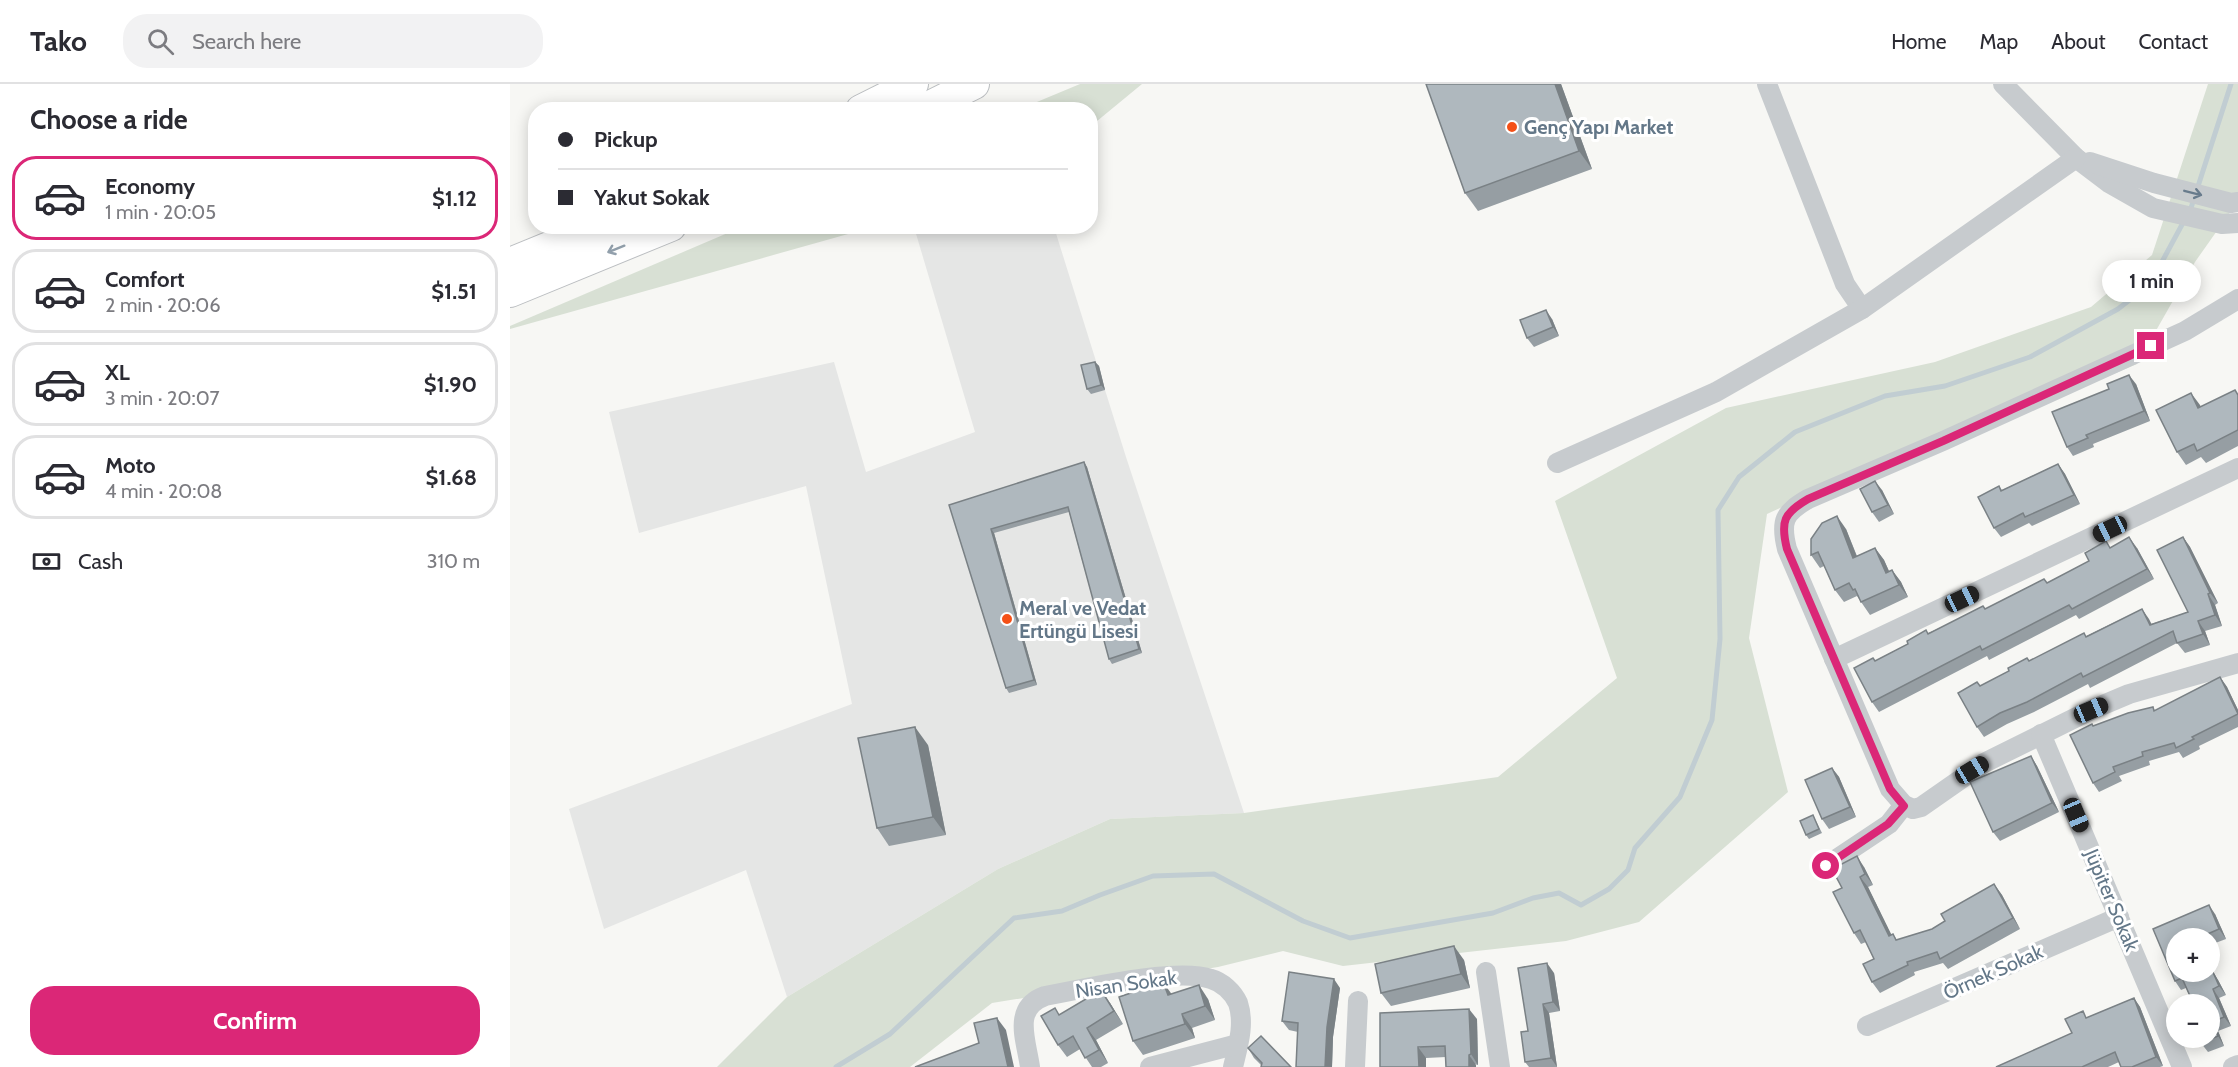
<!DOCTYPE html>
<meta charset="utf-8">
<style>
body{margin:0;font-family:Cabin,sans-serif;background:#f2f2f3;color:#2b2b33;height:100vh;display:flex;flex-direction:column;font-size:22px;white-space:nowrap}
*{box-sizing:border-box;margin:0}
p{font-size:20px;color:#7c7c81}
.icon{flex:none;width:33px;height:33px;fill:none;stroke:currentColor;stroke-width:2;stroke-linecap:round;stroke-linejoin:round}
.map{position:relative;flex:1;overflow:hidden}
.sheet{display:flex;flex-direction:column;background:#fff;width:510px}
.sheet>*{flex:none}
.guide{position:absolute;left:18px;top:18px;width:570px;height:132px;border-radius:24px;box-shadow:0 3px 15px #0003;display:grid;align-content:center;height:132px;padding:0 30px;background:#fff}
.controls{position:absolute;left:1656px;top:844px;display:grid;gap:12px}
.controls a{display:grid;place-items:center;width:54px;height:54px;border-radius:50%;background:#fff;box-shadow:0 3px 15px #0003;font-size:30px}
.end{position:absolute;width:27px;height:27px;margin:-14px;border:8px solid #db2777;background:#fff;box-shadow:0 0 0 3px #fff}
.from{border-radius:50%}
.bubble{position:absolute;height:42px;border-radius:21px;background:#fff;box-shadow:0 3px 15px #0003;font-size:20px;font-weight:800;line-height:42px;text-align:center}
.car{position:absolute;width:18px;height:36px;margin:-18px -9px;border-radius:8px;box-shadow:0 0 4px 2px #0007;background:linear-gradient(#222 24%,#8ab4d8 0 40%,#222 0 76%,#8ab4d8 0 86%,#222 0)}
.guide b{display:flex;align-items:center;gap:21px;height:57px;font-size:22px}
.guide b+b{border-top:2px solid #e1e1e2}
.guide i{width:15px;height:15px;background:#2b2b33}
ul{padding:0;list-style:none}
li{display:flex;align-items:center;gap:18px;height:84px;margin:0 12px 9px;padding:0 18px;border:3px solid #e1e1e2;border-radius:24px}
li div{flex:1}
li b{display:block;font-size:22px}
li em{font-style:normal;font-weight:800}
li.on{border-color:#db2777}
li>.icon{width:54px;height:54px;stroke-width:1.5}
h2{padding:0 30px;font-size:27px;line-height:72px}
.pay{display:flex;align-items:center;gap:15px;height:66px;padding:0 30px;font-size:22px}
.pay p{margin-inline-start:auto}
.button{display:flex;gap:12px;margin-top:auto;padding:12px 30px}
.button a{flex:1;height:69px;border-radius:24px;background:#db2777;color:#fff;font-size:24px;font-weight:800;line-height:69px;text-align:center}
header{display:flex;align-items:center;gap:36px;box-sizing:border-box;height:84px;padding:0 30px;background:#fff;border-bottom:2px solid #e1e1e2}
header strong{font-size:28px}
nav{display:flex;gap:33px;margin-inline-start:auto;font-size:21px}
.search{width:420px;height:54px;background:#f2f2f3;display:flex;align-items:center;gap:15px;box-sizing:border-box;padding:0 21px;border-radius:24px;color:#7c7c81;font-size:22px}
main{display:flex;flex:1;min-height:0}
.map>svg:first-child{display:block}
.built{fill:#e5e6e5}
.green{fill:#d8e0d4}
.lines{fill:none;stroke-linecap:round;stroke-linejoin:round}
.stream{stroke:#c1cdd2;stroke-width:5}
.highway-casing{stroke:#bbbec1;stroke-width:32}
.minor{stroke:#c7cbce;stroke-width:20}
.highway{stroke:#fff;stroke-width:30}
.wall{fill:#969ea3}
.shaded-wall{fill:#7a8185}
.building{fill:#afb8be;stroke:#7a8185;stroke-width:1.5}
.oneway{stroke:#687b8c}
.oneway2{stroke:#92a0ac}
.route{stroke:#db2777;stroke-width:8}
.poi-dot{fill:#f45017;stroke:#fff;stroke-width:2}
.labels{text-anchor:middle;stroke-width:6;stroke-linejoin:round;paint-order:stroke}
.poi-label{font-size:20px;font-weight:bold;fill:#637788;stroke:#fff;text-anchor:start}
.street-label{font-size:20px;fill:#637788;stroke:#fff}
</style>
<header>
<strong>Tako</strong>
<div class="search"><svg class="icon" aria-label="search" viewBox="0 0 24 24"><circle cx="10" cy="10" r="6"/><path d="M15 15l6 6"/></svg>Search here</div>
<nav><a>Home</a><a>Map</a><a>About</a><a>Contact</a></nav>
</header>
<main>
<section class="sheet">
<h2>Choose a ride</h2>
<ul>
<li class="on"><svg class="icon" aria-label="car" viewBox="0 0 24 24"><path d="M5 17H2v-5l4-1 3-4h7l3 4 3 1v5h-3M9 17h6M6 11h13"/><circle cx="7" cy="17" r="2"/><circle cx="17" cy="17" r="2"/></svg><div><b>Economy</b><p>1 min · 20:05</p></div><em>$1.12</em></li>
<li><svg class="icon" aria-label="car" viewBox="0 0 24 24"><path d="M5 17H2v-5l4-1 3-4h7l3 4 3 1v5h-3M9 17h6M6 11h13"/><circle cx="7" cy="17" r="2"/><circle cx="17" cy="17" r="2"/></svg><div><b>Comfort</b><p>2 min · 20:06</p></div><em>$1.51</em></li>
<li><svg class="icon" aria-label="car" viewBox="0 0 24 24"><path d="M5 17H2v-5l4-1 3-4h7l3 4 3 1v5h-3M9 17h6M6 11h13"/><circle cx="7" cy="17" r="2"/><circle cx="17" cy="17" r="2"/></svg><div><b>XL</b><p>3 min · 20:07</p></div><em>$1.90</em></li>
<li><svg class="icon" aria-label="car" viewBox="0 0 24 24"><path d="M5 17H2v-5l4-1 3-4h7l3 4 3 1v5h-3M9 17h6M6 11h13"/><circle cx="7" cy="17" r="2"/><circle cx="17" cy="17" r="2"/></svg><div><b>Moto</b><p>4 min · 20:08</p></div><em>$1.68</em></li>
</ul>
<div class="pay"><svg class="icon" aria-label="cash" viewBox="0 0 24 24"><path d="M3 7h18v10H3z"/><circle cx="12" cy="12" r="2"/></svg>Cash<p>310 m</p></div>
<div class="button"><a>Confirm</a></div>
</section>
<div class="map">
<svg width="1728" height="983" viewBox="0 0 1728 983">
<rect width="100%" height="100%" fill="#f7f7f4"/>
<polygon class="built" points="404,143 544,143 616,373 734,729 600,735 488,785 277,913 236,786 94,845 59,725 342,620 296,402 129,449 99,328 324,278 356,388 465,348"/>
<g class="green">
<polygon points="570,0 632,0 581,42 580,26 510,25"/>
<polygon points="1698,0 1728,0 1728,117 1685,178 1627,280 1531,321 1374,377 1257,430 1239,554 1278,708 1129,838 1056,857 833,882 773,867 708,883 482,919 400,983 207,983 277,913 488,785 600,735 734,729 988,693 1107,594 1045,417 1216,324 1425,278 1581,223 1642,171"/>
<polygon points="234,142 363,143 0,245 0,242"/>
</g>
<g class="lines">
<polyline class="stream" points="326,983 380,950 504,834 552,827 590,811 643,792 704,790 793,837 840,854 983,829 1023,814 1049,809 1071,821 1099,805 1118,786 1125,764 1170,713 1202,636 1210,555 1208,426 1229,393 1285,348 1375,312 1435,302 1520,273 1608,225 1640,200 1681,124 1721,0"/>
<g class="highway-casing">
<g id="highway">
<polyline points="351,26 403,0"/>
<polyline points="412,26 464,0"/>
<polyline points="0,179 90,142"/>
<polyline points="0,208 161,142"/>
</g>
</g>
<g class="minor">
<polyline points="1257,0 1335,200 1352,225"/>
<polyline points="1493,0 1566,74 1599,99 1643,124 1712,140 1728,139"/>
<polyline points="1580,78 1644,99 1721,119 1728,118"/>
<path d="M 1728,215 L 1675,247 L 1433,357 L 1298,415 C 1274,429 1270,437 1277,465 L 1380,705 L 1394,721 L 1403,725 L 1411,723 L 1474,679 L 1581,626 L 1619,610 L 1728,579"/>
<polyline points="1047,379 1206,308 1352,225 1566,74"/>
<polyline points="1324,575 1728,384"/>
<polyline points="1531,650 1672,983"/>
<polyline points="1316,782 1379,740 1394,721"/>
<polyline points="976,888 990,983"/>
<polyline points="1357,942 1609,833"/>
<path d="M 520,983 C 516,955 502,924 535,912 C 574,905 666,883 701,895 C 712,898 723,908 728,919 C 735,940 728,962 723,983"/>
<polyline points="640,983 728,960"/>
<polyline points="845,983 848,917"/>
<polyline points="1723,983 1728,981"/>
</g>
<use href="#highway" class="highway"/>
</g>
<g class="wall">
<polygon points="916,0 1051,0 1082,85 968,127 955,109"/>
<polygon points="1042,235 1049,252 1024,263 1017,254"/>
<polygon points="585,278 589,282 595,306 581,310 577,305"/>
<polygon points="1626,300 1640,337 1583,360 1584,363 1563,372 1557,363"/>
<polygon points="1728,310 1728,362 1696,379 1691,373 1676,381 1667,368 1690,323"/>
<polygon points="574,378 577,383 632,569 602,580 599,575 559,428 484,449 527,601 499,609 496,604 439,421"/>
<polygon points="1548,380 1555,390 1570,420 1522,442 1519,439 1491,453 1484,444 1489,402 1492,406"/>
<polygon points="1372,406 1384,430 1369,438 1362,428"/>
<polygon points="1336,445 1347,472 1365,464 1374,476 1379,487 1382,486 1391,498 1398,513 1360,531 1347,512 1334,518 1325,506 1314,482 1310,484 1301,471"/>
<polygon points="1673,453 1680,463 1708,519 1705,521 1712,542 1695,547 1700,561 1675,569 1667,559 1580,604 1578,600 1524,628 1497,640 1474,653 1467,643 1470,602 1519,577 1576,552 1632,525 1641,540 1678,528"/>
<polygon points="1596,457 1600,464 1627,464 1644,495 1569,535 1566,531 1479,576 1477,572 1369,628 1362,618 1365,577 1418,549 1475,525 1534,495 1537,499 1579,477"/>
<polygon points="1710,593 1717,603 1728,626 1728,643 1689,662 1690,665 1673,674 1669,668 1639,677 1640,681 1609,692 1612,697 1589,708 1583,699 1583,642 1643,623 1645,627"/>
<polygon points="418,661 436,751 379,762 367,744"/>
<polygon points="1521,672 1527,682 1549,728 1490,757 1483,748"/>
<polygon points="1322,684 1329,693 1346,733 1319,745 1312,735"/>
<polygon points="1303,731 1312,749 1299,755 1296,751"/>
<polygon points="1354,783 1363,801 1358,803 1381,851 1383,850 1387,856 1422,845 1435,837 1484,800 1492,811 1510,845 1438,885 1433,879 1404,888 1405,891 1370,909 1362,898 1364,875 1356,858 1351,860 1344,849 1332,804"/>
<polygon points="1705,830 1716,855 1700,861 1700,855 1666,855 1696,889 1702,886 1708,896 1716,911 1709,914 1721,942 1708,947 1714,962 1698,968 1691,959 1700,954 1676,904 1671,906 1665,897 1643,845"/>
<polygon points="954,876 960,904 881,922 871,909"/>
<polygon points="1044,889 1050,927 1039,929 1047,983 1019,983 1015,978 1018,947"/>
<polygon points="830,904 823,953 822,983 786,983 788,948 779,946 772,937"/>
<polygon points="661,910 698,915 705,936 682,944 685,954 633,971 623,957"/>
<polygon points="1624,914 1630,923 1653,982 1650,983 1611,983 1609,978 1598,983 1486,983 1562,949 1578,933"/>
<polygon points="600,919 613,940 586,956 598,979 591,983 582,983 570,965 557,973 548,961 549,931"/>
<polygon points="967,935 968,981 936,973 916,974 916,983 870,983"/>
<polygon points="738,964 781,983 751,981 744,974"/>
</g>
<g class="shaded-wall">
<polygon points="1045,0 1051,0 1082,85 1069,67"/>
<polygon points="1036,226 1042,235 1049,252 1043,243"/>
<polygon points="585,278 589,282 595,306 591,301"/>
<polygon points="1619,291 1626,300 1640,337 1634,327"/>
<polygon points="1681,309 1690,321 1697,336 1688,324"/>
<polygon points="574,378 577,383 632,569 629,565"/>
<polygon points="1548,380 1555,390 1570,420 1564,411"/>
<polygon points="1365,397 1372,406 1384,430 1378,421"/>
<polygon points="1327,432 1336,445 1352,486 1343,474"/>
<polygon points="481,445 484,449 527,601 524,596"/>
<polygon points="1619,453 1627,464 1644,495 1637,485"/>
<polygon points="1673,453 1680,463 1708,519 1700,509"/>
<polygon points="1365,464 1374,476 1385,501 1376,489"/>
<polygon points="1382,486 1391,498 1398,513 1389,501"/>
<polygon points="1698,510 1705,521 1712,542 1705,531"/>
<polygon points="1632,525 1639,535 1647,551 1640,541"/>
<polygon points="1688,537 1695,547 1700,561 1693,550"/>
<polygon points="1710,593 1717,603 1728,626 1728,630"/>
<polygon points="405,643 418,661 436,751 423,733"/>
<polygon points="1521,672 1527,682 1549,728 1542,719"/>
<polygon points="1322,684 1329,693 1346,733 1340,723"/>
<polygon points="1347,772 1354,783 1363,801 1355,790"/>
<polygon points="1350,793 1358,803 1387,862 1379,852"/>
<polygon points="1484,800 1492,811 1510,845 1503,834"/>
<polygon points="1699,821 1705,830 1716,855 1709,845"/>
<polygon points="944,862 954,876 960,904 951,890"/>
<polygon points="1037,879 1044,889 1050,927 1043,918"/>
<polygon points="1702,886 1708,896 1716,911 1709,902"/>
<polygon points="824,895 830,904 823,953 822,983 815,983 817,943"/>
<polygon points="653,898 663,912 658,911"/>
<polygon points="689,901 698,915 705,936 695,922"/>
<polygon points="1703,905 1709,914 1721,942 1714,933"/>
<polygon points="591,906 600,919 613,940 604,927"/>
<polygon points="1624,914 1630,923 1653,982 1646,973"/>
<polygon points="1033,920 1039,929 1047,983 1041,974"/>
<polygon points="959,925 967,935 968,981 961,970"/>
<polygon points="672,930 682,944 685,954 675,940"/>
<polygon points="487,934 496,946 504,983 498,983"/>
<polygon points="1702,938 1708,947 1714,962 1708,952"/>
<polygon points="577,944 586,956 598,979 589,966"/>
<polygon points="908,963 916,974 916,983 909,983"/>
<polygon points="959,971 966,981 966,983 959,983"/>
</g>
<g class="building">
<polygon points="916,0 1045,0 1069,67 955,109"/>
<polygon points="1036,226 1043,243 1017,254 1010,236"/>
<polygon points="585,278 591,301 577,305 571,281"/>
<polygon points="1619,291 1634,327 1576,351 1578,354 1557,363 1542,328 1599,305 1597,300"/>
<polygon points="1725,306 1728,311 1728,346 1687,367 1684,360 1667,368 1646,326 1681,309 1688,324"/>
<polygon points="574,378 629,565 599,575 558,423 481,445 524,596 496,604 439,421"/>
<polygon points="1548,380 1564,411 1515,433 1513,429 1484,444 1468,413 1489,402 1491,407"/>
<polygon points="1365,397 1378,421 1362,428 1350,405"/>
<polygon points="1327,432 1343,474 1365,464 1376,489 1382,486 1389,501 1351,518 1345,505 1343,506 1339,499 1325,506 1308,468 1301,471 1301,455 1312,439"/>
<polygon points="1619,453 1637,485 1562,525 1559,521 1472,566 1470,562 1362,618 1344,584 1363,574 1365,577 1398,560 1397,557 1416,546 1418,550 1473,522 1475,525 1534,495 1537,499 1579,477 1575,469 1596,457 1600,464"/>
<polygon points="1673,453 1700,509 1698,510 1705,531 1688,537 1693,550 1667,559 1663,547 1573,593 1571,589 1517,618 1490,629 1467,643 1448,609 1467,598 1470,602 1499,587 1498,584 1517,574 1519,577 1574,549 1576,553 1632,525 1640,541 1678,528 1647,466"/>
<polygon points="1710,593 1728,630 1682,653 1684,655 1666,664 1664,659 1632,668 1633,672 1603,683 1605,688 1583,699 1560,651 1582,640 1583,642 1618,629 1643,623 1644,627"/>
<polygon points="405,643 423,733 367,744 348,654"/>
<polygon points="1521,672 1542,719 1483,748 1460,698"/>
<polygon points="1322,684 1340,723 1312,735 1295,696"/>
<polygon points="1303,731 1309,745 1296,751 1290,737"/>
<polygon points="1347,772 1355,790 1350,793 1379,852 1383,850 1386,856 1422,845 1435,837 1431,830 1484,800 1503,834 1430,875 1427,868 1397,878 1398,881 1362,898 1353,880 1364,875 1350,846 1344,849 1323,808 1332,804 1322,785"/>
<polygon points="1699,821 1709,845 1686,855 1666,855 1666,888 1694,888 1694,890 1702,886 1709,902 1703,905 1714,933 1702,938 1708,952 1691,959 1689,954 1700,954 1700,921 1684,921 1672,894 1665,897 1643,845"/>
<polygon points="944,862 951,890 871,909 865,880"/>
<polygon points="1037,879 1043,918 1033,920 1041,974 1015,978 1011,948 1018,947 1008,884"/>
<polygon points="779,888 824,895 817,943 815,983 786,983 788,939 772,937"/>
<polygon points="653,898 658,911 689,901 695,922 672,930 675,940 623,957 609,913"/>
<polygon points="591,906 604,927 577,944 589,966 575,974 563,952 548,961 531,932 545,924 549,931"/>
<polygon points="1624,914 1646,973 1622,983 1611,983 1605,968 1572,983 1486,983 1562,949 1555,935 1573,927 1576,934"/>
<polygon points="959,925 961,970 959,971 959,983 936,983 935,962 908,963 909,983 870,983 870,929"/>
<polygon points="487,934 498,983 405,983 469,959 464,939"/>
<polygon points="751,952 781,983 751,983 752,979 738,964"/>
</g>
<defs><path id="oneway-shaft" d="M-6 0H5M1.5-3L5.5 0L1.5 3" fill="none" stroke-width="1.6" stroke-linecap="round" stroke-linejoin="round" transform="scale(1.5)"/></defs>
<use class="oneway" href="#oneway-shaft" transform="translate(1683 109) rotate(14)"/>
<use class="oneway2" href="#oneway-shaft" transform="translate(106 165) rotate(158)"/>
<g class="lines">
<path class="route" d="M 1316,782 L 1378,740 L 1394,722 L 1380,705 L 1277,465 C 1270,437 1274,429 1298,415 L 1433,357 L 1641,262"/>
</g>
<g class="poi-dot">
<circle cx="1002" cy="43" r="6"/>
<circle cx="497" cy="535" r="6"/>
</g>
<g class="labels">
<g class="poi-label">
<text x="1014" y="50">Genç Yapı Market</text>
<text x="509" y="531">Meral ve Vedat<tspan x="509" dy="23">Ertüngü Lisesi</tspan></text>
</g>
<g class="street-label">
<text transform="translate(1602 816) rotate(67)" y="7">Jüpiter Sokak</text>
<text transform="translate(1483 888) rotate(-24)" y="7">Örnek Sokak</text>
<text transform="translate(616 900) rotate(-8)" y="7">Nisan Sokak</text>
</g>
</g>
</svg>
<div class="controls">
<a>+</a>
<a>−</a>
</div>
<i class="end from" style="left:1316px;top:782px"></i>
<i class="end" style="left:1641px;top:262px"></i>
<div class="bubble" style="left:1592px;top:176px;width:99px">1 min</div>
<i class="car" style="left:1600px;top:445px;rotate:245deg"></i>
<i class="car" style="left:1452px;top:515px;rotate:65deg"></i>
<i class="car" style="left:1581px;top:626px;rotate:67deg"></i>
<i class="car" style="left:1462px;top:686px;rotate:59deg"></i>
<i class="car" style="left:1566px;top:731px;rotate:157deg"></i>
<div class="guide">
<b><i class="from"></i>Pickup</b>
<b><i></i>Yakut Sokak</b>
</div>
</div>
</main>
